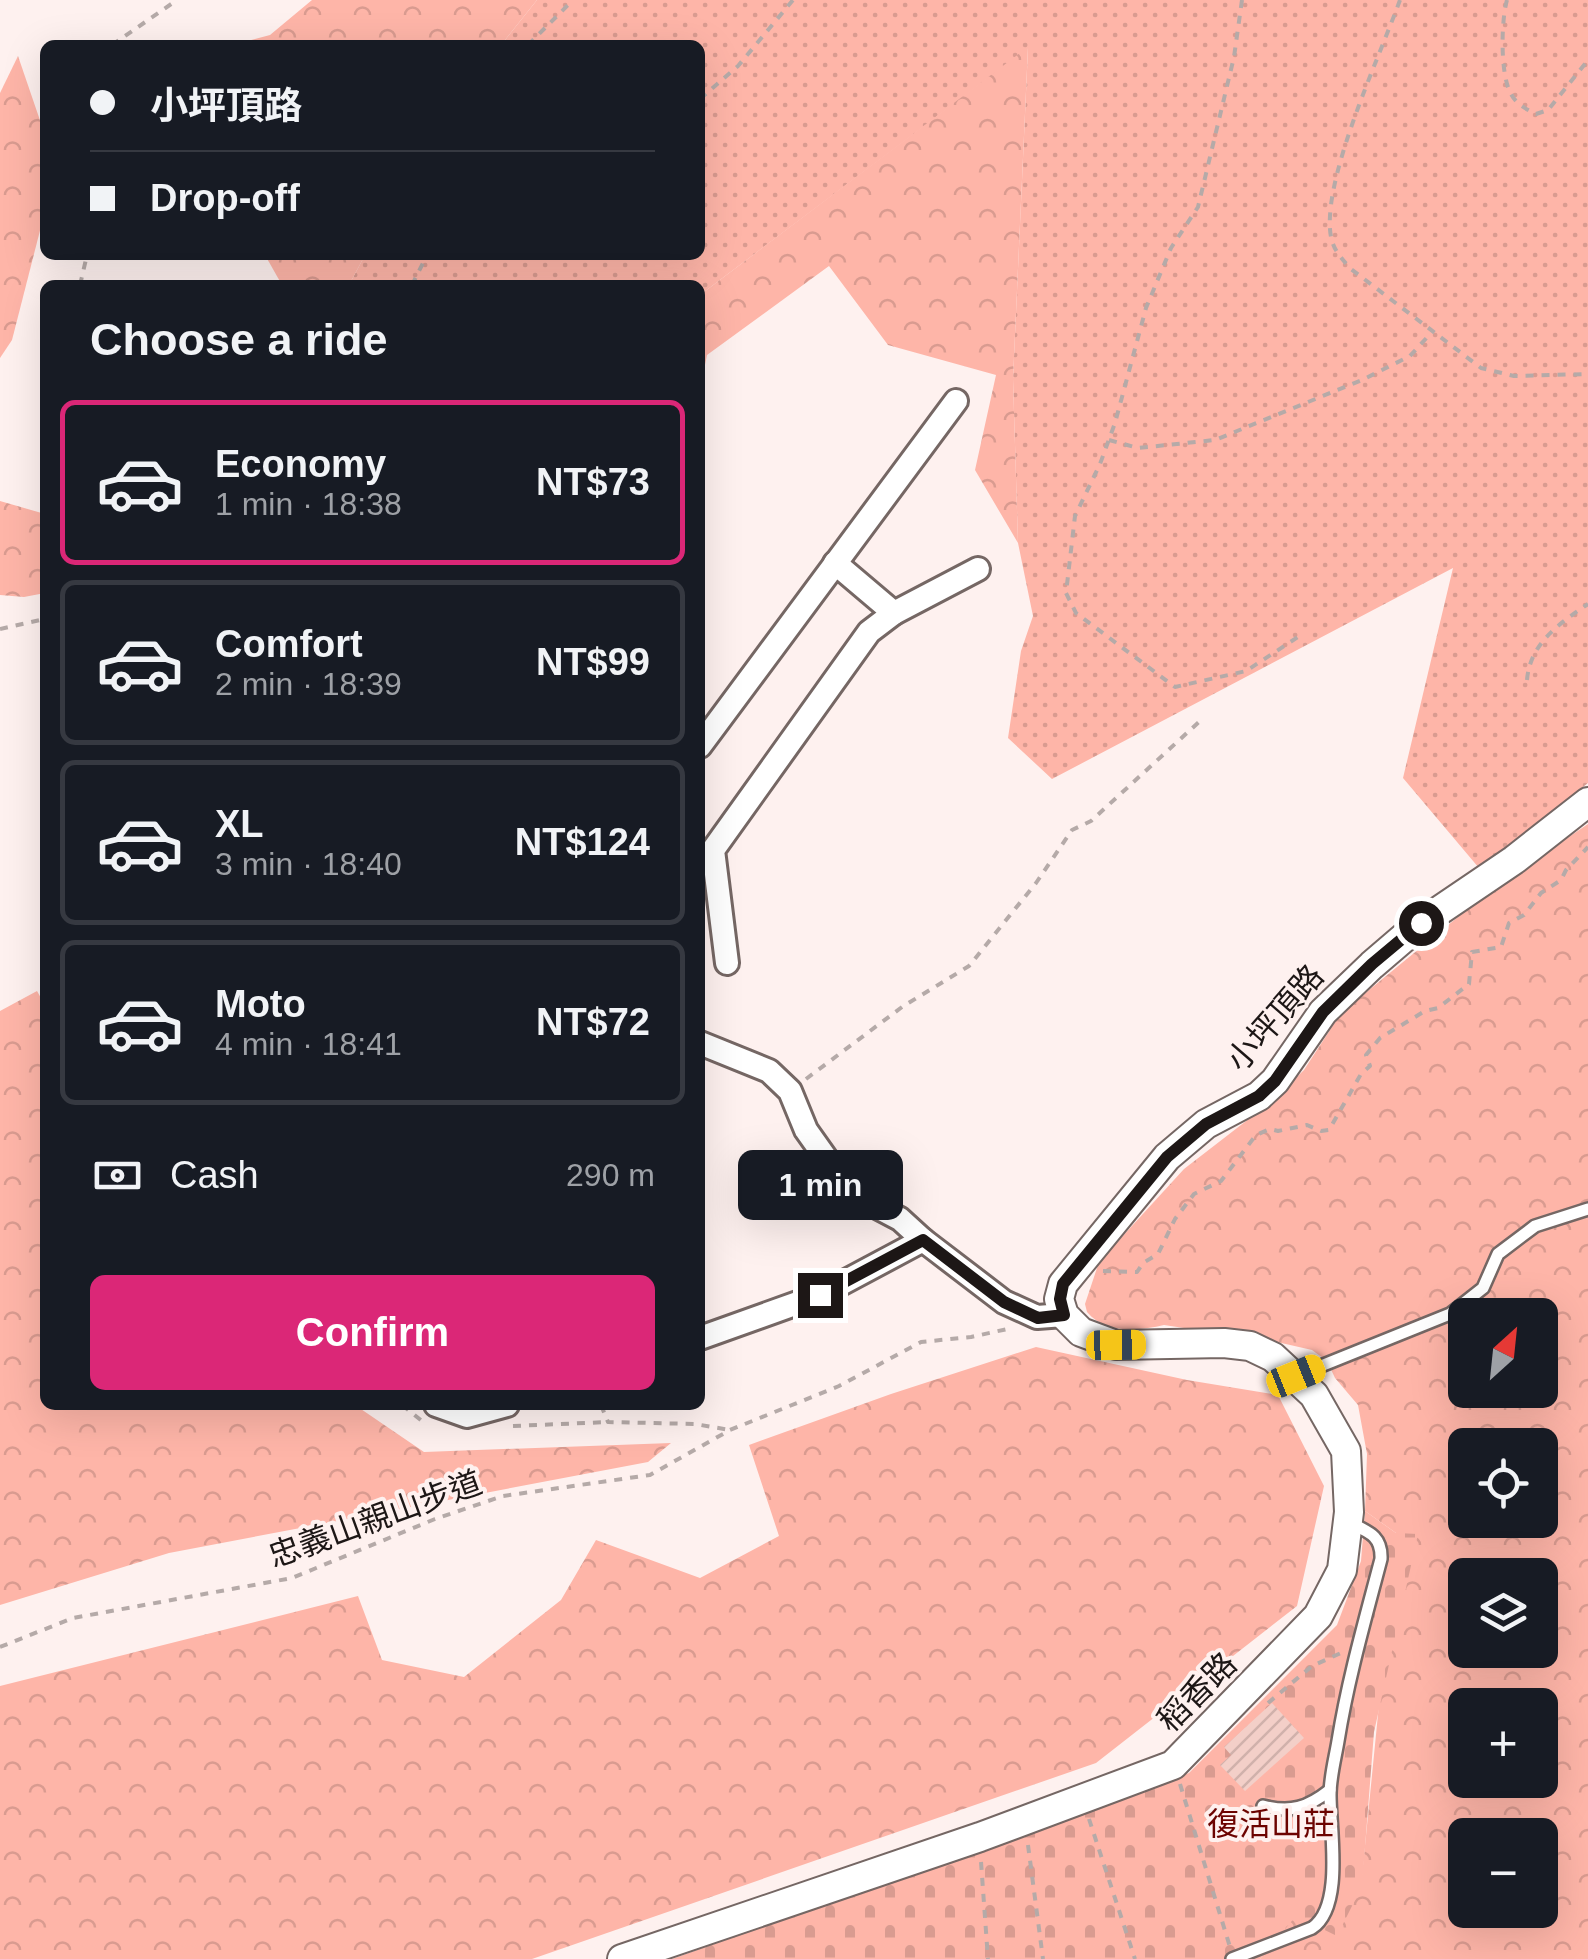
<!DOCTYPE html>
<meta charset="utf-8">
<style>
body{margin:0;font-family:Helvetica,"Noto Sans TC",sans-serif;background:#242831;color:#f1f3f6;height:100vh;display:flex;flex-direction:column;font-size:38px;white-space:nowrap}
*{box-sizing:border-box;margin:0}
p{font-size:32px;color:#9ea1a6}
.icon{flex:none;width:55px;height:55px;fill:none;stroke:currentColor;stroke-width:2;stroke-linecap:round;stroke-linejoin:round}
.map{position:relative;flex:1;overflow:hidden}
.sheet{position:absolute;left:40px;top:280px;width:665px;height:1130px;display:flex;flex-direction:column;background:#171b24;border-radius:15px;box-shadow:0 10px 40px #0002}
.sheet>*{flex:none}
.banner{position:absolute;left:40px;top:40px;width:665px;height:220px;border-radius:15px;box-shadow:0 10px 40px #0002;display:grid;align-content:center;height:220px;padding:0 50px;background:#171b24}
.needle{width:65px;rotate:27deg}
.buttons{position:absolute;left:1448px;top:1298px;display:grid;gap:20px}
.buttons a{display:grid;place-items:center;width:110px;height:110px;border-radius:15px;background:#171b24;box-shadow:0 10px 40px #0002;font-size:50px}
.end{position:absolute;width:45px;height:45px;margin:-22px;border:12px solid #1d1716;background:#fff;box-shadow:0 0 0 5px #fff}
.from{border-radius:50%}
.bubble{position:absolute;height:70px;border-radius:15px;background:#171b24;box-shadow:0 10px 40px #0002;font-size:32px;font-weight:700;line-height:70px;text-align:center}
.car{position:absolute;width:30px;height:60px;margin:-30px -15px;border-radius:12px;box-shadow:0 0 8px 2px #0007;background:linear-gradient(#f5c518 24%,#345 0 40%,#f5c518 0 76%,#345 0 86%,#f5c518 0)}
.banner b{display:flex;align-items:center;gap:35px;height:95px;font-size:38px}
.banner b+b{border-top:2px solid #363941}
.banner i{width:25px;height:25px;background:#f1f3f6}
ul{padding:0;list-style:none}
li{display:flex;align-items:center;gap:30px;height:165px;margin:0 20px 15px;padding:0 30px;border:5px solid #363941;border-radius:15px}
li div{flex:1}
li b{display:block;font-size:38px}
li em{font-style:normal;font-weight:700}
li.selected{border-color:#db2777}
li>.icon{width:90px;height:90px;stroke-width:1.5}
h2{padding:0 50px;font-size:45px;line-height:120px}
.pay{display:flex;align-items:center;gap:25px;height:110px;padding:0 50px;font-size:38px}
.pay p{margin-inline-start:auto}
.action{display:flex;gap:20px;margin-top:auto;padding:20px 50px}
.action a{flex:1;height:115px;border-radius:15px;background:#db2777;color:#fff;font-size:40px;font-weight:700;line-height:115px;text-align:center}
.map>svg:first-child{display:block}
.green{fill:url(#green-dots)}
.forest{fill:url(#forest-crowns);fill-rule:evenodd}
.cemetery{fill:url(#cemetery-stones)}
.building{fill:url(#building-hatch)}
.lines{fill:none;stroke-linecap:round;stroke-linejoin:round}
.service-casing{stroke:#756764;stroke-width:16}
.minor-casing{stroke:#756764;stroke-width:28}
.tertiary-casing{stroke:#756764;stroke-width:32}
.path{stroke:#b5aaa8;stroke-width:4;stroke-dasharray:8 8;stroke-linecap:butt}
.service{stroke:#fff;stroke-width:11}
.minor{stroke:#fff;stroke-width:22}
.tertiary{stroke:#fff;stroke-width:28}
.route{stroke:#1d1716;stroke-width:12}
.labels{text-anchor:middle;stroke-width:8;stroke-linejoin:round;paint-order:stroke}
.street-label{font-size:32px;fill:#1d1716;stroke:#fef1ef}
.park-label{font-size:32px;fill:#6c0300;stroke:#fef1ef}
</style>
<div class="map">
<svg width="1588" height="1959" viewBox="0 0 1588 1959">
<defs>
<pattern id="green-dots" width="8" height="8" patternUnits="userSpaceOnUse" patternTransform="scale(2.5)"><rect width="8" height="8" fill="#feb5a8"/><path d="M2 2h.1M6 6h.1" fill="none" stroke="#d99b90" stroke-width="1.8" stroke-linecap="round"/></pattern>
<pattern id="forest-crowns" width="20" height="18" patternUnits="userSpaceOnUse" patternTransform="scale(2.5)"><rect width="20" height="18" fill="#feb5a8"/><path d="M2 6a3 3 0 1 1 6 0M12 15a3 3 0 1 1 6 0" fill="none" stroke="#d99b90"/></pattern>
<pattern id="cemetery-stones" width="16" height="16" patternUnits="userSpaceOnUse" patternTransform="scale(2.5)"><rect width="16" height="16" fill="#feb5a8"/><path d="M2 7V4a2 2 0 0 1 4 0v3zM10 15v-3a2 2 0 0 1 4 0v3z" fill="#d99b90"/></pattern>
<pattern id="building-hatch" width="6" height="6" patternUnits="userSpaceOnUse" patternTransform="scale(2.5)"><rect width="6" height="6" fill="#f3cfc8"/><path d="M-1 1l2-2M0 6l6-6M5 7l2-2" fill="none" stroke="#d0b1ab"/></pattern>
</defs>
<rect width="100%" height="100%" fill="#fef1ef"/>
<polygon class="green" points="537,0 1588,0 1588,783 1479,868 1403,778 1453,568 1052,779 1008,738 1021,651 1033,616 1018,543 1013,379 1028,48 700,295 700,285 349,285 365,255 700,255 700,45 501,45"/>
<g class="forest">
<polygon points="312,0 537,0 501,45 232,45 270,35"/>
<polygon points="1028,47 1013,379 1018,543 975,470 996,375 888,345 829,266 707,355 700,390 700,295"/>
<polygon points="18,56 45,135 45,211 12,340 0,358 0,93"/>
<polygon points="265,255 365,255 349,285 282,285"/>
<polygon points="0,501 45,514 45,593 24,597 0,595"/>
<path d="M 1588,824 L 1588,1959 L 1260,1959 L 1295,1915 L 1361,1886 L 1396,1533 L 1365,1511 L 1367,1454 L 1358,1405 L 1335,1378 L 1327,1361 L 1312,1350 L 1277,1342 L 1164,1325 C 1139,1331 1105,1334 1087,1312 L 1085,1304 L 1099,1262 L 1184,1169 L 1272,1101 L 1304,1070 L 1341,1013 L 1492,889 ZM 1465,1315 L 1540,1315 L 1540,1390 L 1465,1390 ZM 1465,1445 L 1540,1445 L 1540,1520 L 1465,1520 ZM 1465,1575 L 1540,1575 L 1540,1650 L 1465,1650 ZM 1465,1705 L 1540,1705 L 1540,1780 L 1465,1780 ZM 1465,1835 L 1540,1835 L 1540,1910 L 1465,1910 Z"/>
<polygon points="37,991 45,1005 45,1405 355,1405 424,1452 671,1443 648,1462 169,1553 0,1605 0,1011"/>
<polygon points="1036,1347 1187,1380 1278,1395 1324,1486 1297,1606 1096,1763 532,1959 0,1959 0,1686 358,1596 382,1660 464,1677 561,1600 596,1540 700,1578 779,1536 749,1445 891,1394"/>
</g>
<polygon class="cemetery" points="1365,1511 1396,1533 1418,1534 1374,1732 1362,1886 1337,1936 1296,1916 1260,1959 672,1959 1189,1773 1337,1625 1361,1561"/>
<polygon class="building" points="1272,1703 1304,1738 1245,1791 1220,1765 1231,1755 1224,1747"/>
<g class="lines">
<g class="service-casing">
<g id="service">
<polyline points="1296,1376 1450,1314 1483,1288 1498,1254 1535,1226 1588,1209"/>
<path d="M 1263,1806 C 1291,1813 1307,1808 1330,1790"/>
<path d="M 1232,1959 L 1312,1928 C 1344,1907 1330,1830 1330,1795 C 1330,1777 1335,1759 1338,1741 C 1348,1679 1365,1620 1381,1559 C 1382,1536 1369,1532 1350,1523"/>
</g>
</g>
<g class="minor-casing">
<g id="minor">
<polyline points="894,613 978,569"/>
<polyline points="700,746 956,401"/>
<polyline points="727,963 713,850 869,632 894,613 835,563"/>
<polyline points="700,1043 769,1071 790,1091 806,1130 840,1178 862,1199 900,1219 923,1240"/>
<polyline points="700,1338 820,1295 923,1240 1004,1302 1037,1317 1064,1315"/>
<polyline points="436,1405 467,1416 507,1405"/>
</g>
</g>
<g class="tertiary-casing">
<polyline id="tertiary" points="622,1959 980,1837 1173,1765 1318,1616 1342,1570 1349,1512 1346,1451 1314,1395 1273,1357 1250,1346 1224,1343 1116,1345 1081,1332 1064,1315 1059,1299 1063,1284 1167,1157 1206,1124 1259,1096 1275,1081 1323,1012 1372,965 1421,923 1514,860 1588,802"/>
</g>
<g class="path">
<polyline points="1242,0 1234,57 1198,207 1171,248 1146,308 1115,423 1100,464 1075,516 1066,593 1076,613 1175,687 1246,671 1298,637"/>
<path d="M 1400,0 C 1379,58 1326,171 1330,229 C 1331,247 1339,256 1351,269 L 1481,368 L 1514,376 L 1588,374"/>
<path d="M 1507,0 C 1501,21 1500,75 1511,94 C 1517,105 1526,109 1536,114 L 1548,110 L 1588,60"/>
<polyline points="112,45 177,0"/>
<polyline points="528,45 573,0"/>
<polyline points="700,99 738,66 793,0"/>
<polyline points="80,285 87,255"/>
<polyline points="412,285 427,255"/>
<polyline points="45,394 42,403 45,415"/>
<polyline points="1109,440 1138,448 1215,440 1362,380 1410,356 1431,333"/>
<polyline points="0,629 45,619"/>
<path d="M 1527,680 C 1530,643 1560,623 1588,604"/>
<polyline points="806,1079 902,1007 969,966 1036,883 1072,830 1091,821 1200,721"/>
<polyline points="1103,1271 1137,1272 1143,1263 1158,1254 1175,1219 1194,1194 1221,1181 1256,1135 1270,1129 1278,1131 1307,1125 1321,1131 1329,1130 1361,1074 1370,1066 1366,1055 1380,1038 1425,1011 1438,1008 1469,984 1472,952 1501,947 1509,923 1524,915 1541,893 1561,880 1566,870 1588,847"/>
<polyline points="402,1405 422,1421"/>
<polyline points="601,1405 608,1422 695,1424 730,1430"/>
<polyline points="513,1426 608,1422"/>
<polyline points="0,1647 73,1618 292,1578 435,1519 503,1496 650,1475 730,1430 839,1386 921,1342 971,1337 1012,1328"/>
<polyline points="1268,1703 1312,1666 1341,1653"/>
<polyline points="1180,1784 1230,1947"/>
<polyline points="1089,1819 1135,1959"/>
<polyline points="1028,1845 1043,1959"/>
<polyline points="981,1862 988,1959"/>
</g>
<use href="#service" class="service"/>
<use href="#minor" class="minor"/>
<use href="#tertiary" class="tertiary"/>
</g>
<g class="lines">
<polyline class="route" points="820,1295 923,1240 1004,1302 1038,1318 1064,1315 1060,1299 1063,1284 1167,1157 1206,1124 1259,1096 1275,1081 1323,1012 1372,964 1421,923"/>
</g>
<g class="labels">
<g class="street-label">
<text transform="translate(1275 1018) rotate(-49)" y="11">小坪頂路</text>
<text transform="translate(375 1519) rotate(-20)" y="11">忠義山親山步道</text>
<text transform="translate(1197 1692) rotate(-45)" y="11">稻香路</text>
</g>
<g class="park-label">
<text x="1271" y="1835">復活山莊</text>
</g>
</g>
</svg>
<div class="buttons">
<a><svg class="needle" viewBox="-14 -14 28 28"><path d="M0-13l5 13h-10z" fill="#e53935"/><path d="M0 13l5-13h-10z" fill="#9ea1a6"/></svg></a>
<a><svg class="icon" aria-label="locate" viewBox="0 0 24 24"><circle cx="12" cy="12" r="6"/><path d="M12 2v4M12 18v4M2 12h4M18 12h4"/></svg></a>
<a><svg class="icon" aria-label="layers" viewBox="0 0 24 24"><path d="M12 4l9 5-9 5-9-5zM3 14l9 5 9-5"/></svg></a>
<a>+</a>
<a>−</a>
</div>
<i class="end from" style="left:1421px;top:923px"></i>
<i class="end" style="left:820px;top:1295px"></i>
<div class="bubble" style="left:738px;top:1150px;width:165px">1 min</div>
<i class="car" style="left:1116px;top:1345px;rotate:89deg"></i>
<i class="car" style="left:1296px;top:1376px;rotate:68deg"></i>
<div class="banner">
<b><i class="from"></i>小坪頂路</b>
<b><i></i>Drop-off</b>
</div>
<section class="sheet">
<h2>Choose a ride</h2>
<ul>
<li class="selected"><svg class="icon" aria-label="car" viewBox="0 0 24 24"><path d="M5 17H2v-5l4-1 3-4h7l3 4 3 1v5h-3M9 17h6M6 11h13"/><circle cx="7" cy="17" r="2"/><circle cx="17" cy="17" r="2"/></svg><div><b>Economy</b><p>1 min · 18:38</p></div><em>NT$73</em></li>
<li><svg class="icon" aria-label="car" viewBox="0 0 24 24"><path d="M5 17H2v-5l4-1 3-4h7l3 4 3 1v5h-3M9 17h6M6 11h13"/><circle cx="7" cy="17" r="2"/><circle cx="17" cy="17" r="2"/></svg><div><b>Comfort</b><p>2 min · 18:39</p></div><em>NT$99</em></li>
<li><svg class="icon" aria-label="car" viewBox="0 0 24 24"><path d="M5 17H2v-5l4-1 3-4h7l3 4 3 1v5h-3M9 17h6M6 11h13"/><circle cx="7" cy="17" r="2"/><circle cx="17" cy="17" r="2"/></svg><div><b>XL</b><p>3 min · 18:40</p></div><em>NT$124</em></li>
<li><svg class="icon" aria-label="car" viewBox="0 0 24 24"><path d="M5 17H2v-5l4-1 3-4h7l3 4 3 1v5h-3M9 17h6M6 11h13"/><circle cx="7" cy="17" r="2"/><circle cx="17" cy="17" r="2"/></svg><div><b>Moto</b><p>4 min · 18:41</p></div><em>NT$72</em></li>
</ul>
<div class="pay"><svg class="icon" aria-label="cash" viewBox="0 0 24 24"><path d="M3 7h18v10H3z"/><circle cx="12" cy="12" r="2"/></svg>Cash<p>290 m</p></div>
<div class="action"><a>Confirm</a></div>
</section>
</div>
